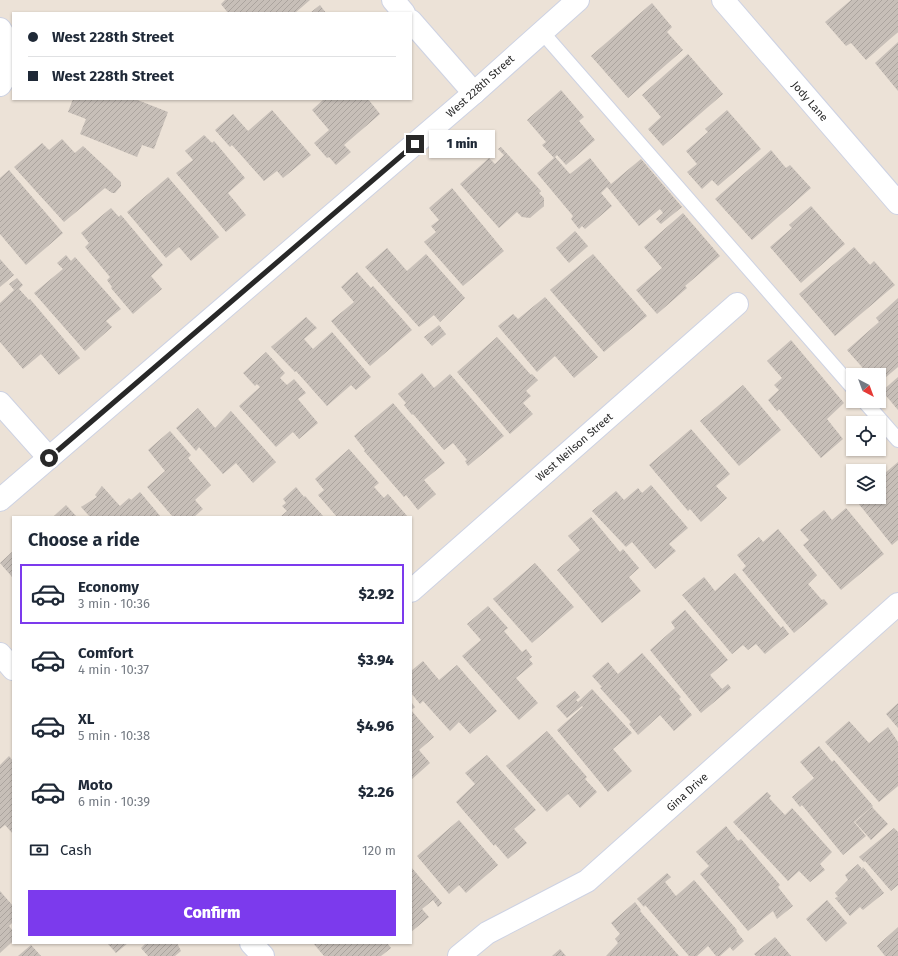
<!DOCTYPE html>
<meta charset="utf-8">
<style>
body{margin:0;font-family:"Fira Sans",sans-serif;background:#f6f6f7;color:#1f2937;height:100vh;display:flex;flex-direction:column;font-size:15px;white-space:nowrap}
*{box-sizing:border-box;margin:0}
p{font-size:13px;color:#747a83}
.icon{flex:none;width:22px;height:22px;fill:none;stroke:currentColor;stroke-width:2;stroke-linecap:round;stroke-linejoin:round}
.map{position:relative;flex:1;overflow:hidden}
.sheet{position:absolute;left:12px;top:516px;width:400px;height:428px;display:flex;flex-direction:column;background:#fff;border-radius:0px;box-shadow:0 1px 3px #0004}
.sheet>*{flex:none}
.banner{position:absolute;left:12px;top:12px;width:400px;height:88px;border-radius:0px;box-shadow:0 1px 3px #0004;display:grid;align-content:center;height:88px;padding:0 16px;background:#fff}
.needle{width:26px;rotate:139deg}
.buttons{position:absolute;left:846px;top:368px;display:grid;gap:8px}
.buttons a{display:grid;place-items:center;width:40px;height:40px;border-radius:0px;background:#fff;box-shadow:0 1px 3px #0004;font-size:20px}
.end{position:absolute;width:18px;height:18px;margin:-9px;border:5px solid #282828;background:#fff;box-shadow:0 0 0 2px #fff}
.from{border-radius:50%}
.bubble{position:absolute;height:28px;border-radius:0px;background:#fff;box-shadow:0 1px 3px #0004;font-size:13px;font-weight:800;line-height:28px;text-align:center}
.banner b{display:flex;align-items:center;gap:14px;height:38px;font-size:15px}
.banner b+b{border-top:1px solid #e0e1e3}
.banner i{width:10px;height:10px;background:#1f2937}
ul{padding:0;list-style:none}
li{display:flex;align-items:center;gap:12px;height:60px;margin:0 8px 6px;padding:0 8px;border:2px solid transparent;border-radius:0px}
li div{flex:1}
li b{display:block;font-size:15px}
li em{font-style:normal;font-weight:800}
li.active{border-color:#7c3aed}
li>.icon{width:36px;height:36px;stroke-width:1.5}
h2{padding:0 16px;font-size:18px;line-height:48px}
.pay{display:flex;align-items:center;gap:10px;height:44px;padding:0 16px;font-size:15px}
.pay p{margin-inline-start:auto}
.cta{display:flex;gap:8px;margin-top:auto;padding:8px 16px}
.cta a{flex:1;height:46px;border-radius:0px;background:#7c3aed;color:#fff;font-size:16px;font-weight:800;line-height:46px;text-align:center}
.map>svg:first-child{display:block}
.building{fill:url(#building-hatch)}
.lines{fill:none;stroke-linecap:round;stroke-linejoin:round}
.service-casing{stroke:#cdd2e3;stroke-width:16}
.minor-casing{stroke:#cdd2e3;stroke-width:24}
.tertiary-casing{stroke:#cdd2e3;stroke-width:24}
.service{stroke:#fff;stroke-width:14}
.minor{stroke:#fff;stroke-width:22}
.tertiary{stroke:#fff;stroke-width:22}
.route{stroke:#282828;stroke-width:5}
.labels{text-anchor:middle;stroke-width:3;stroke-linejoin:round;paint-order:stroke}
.street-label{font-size:11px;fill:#282828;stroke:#fff}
</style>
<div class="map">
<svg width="898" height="956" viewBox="0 0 898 956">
<defs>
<pattern id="building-hatch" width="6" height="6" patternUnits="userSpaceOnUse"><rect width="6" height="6" fill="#c7bfb8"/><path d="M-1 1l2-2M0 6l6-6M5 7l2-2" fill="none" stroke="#aba49e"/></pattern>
</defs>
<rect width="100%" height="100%" fill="#ece2d7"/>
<g class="building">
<polygon points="225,0 310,0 295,13 228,13 221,4"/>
<polygon points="851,0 898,0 898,32 866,60 851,43 846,46 825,22"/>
<polygon points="652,3 672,27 667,32 683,50 628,98 591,56"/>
<polygon points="320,5 326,13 310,13"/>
<polygon points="898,42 898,91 875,63"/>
<polygon points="688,54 723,94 663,146 648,129 661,117 642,95"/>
<polygon points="561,90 584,117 579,121 595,140 566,165 557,155 555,157 570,174 590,158 611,184 641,159 682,207 661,224 656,219 663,213 660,209 639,226 607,187 601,193 612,206 585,229 582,226 579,229 571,219 573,216 537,173 554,158 542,145 546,142 527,120"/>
<polygon points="73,99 135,99 168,112 154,149 142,145 137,157 80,134 86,119 68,112"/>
<polygon points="324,99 368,99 380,114 344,145 351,152 336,165 329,157 327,158 314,143 329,130 312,110"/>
<polygon points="272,110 311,155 283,178 277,171 264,181 232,145 230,147 215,130 233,114 248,131"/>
<polygon points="727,110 761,149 718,186 712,180 702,189 687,172 697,164 686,151 708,132 705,129"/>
<polygon points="204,135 212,143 214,141 245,178 228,193 246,215 226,232 176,173 193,160 185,151"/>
<polygon points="62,139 75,153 83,146 113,174 113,175 121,182 121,186 115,193 112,193 105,188 64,222 14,167 42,143 49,150"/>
<polygon points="501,147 541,191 539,193 544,198 544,206 530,218 522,217 517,212 499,228 460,184 489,158 495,164 504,155 498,149"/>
<polygon points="771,150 786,168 790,165 811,188 752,240 715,199"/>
<polygon points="9,170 63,233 26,265 0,234 0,178"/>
<polygon points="168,177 219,237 191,261 179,247 166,258 127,212"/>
<polygon points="452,188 504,251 463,286 424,242 436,232 431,226 439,220 429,208"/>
<polygon points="811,206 845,244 801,283 770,247 792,228 789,225"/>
<polygon points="111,208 119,217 121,215 163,265 151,276 162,289 133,314 111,288 112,287 107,280 110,277 85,247 89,243 81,233"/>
<polygon points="683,213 720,256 685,286 687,288 657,314 636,290 662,268 644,247"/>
<polygon points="575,231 588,246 569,263 556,248"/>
<polygon points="854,247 870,265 874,261 895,285 835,336 799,294"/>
<polygon points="387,248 407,271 426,254 465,298 440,322 434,315 419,327 365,267"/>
<polygon points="593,254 647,316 604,352 550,290"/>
<polygon points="66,255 71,261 75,257 121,309 106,321 112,327 85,351 34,293 63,269 57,263"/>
<polygon points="0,259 14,275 0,287"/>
<polygon points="357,272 371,288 373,286 412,330 370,366 331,321 354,302 341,287"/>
<polygon points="17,278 23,285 19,289 29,300 30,299 80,358 59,375 41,354 23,369 0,342 0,303 14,290 9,284"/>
<polygon points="545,297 598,357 574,378 555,356 537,372 498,326 513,314 518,319"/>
<polygon points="898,298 898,367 879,383 879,375 869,375 847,350 879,322 876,318"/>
<polygon points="306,317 317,328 304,339 313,349 332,332 371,377 356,390 351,385 327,406 296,371 295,372 271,347"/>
<polygon points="439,325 446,334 432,346 424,337"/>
<polygon points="497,337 531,375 532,374 538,380 526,391 531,396 523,403 533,414 510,434 457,372"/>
<polygon points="791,340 844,403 827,419 843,439 821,458 779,409 777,411 768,400 779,390 774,385 782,378 767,361"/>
<polygon points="266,352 285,373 280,378 287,385 294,379 306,393 298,399 318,423 299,439 293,432 276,447 239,406 260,387 257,384 255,386 243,373"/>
<polygon points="422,373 434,388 450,374 504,436 468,466 465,461 467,460 453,443 444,450 413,414 412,415 404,405 406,403 398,394"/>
<polygon points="898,377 898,410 882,391"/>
<polygon points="743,385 781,430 739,466 700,421"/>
<polygon points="393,403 445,463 424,480 436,494 418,510 406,495 404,497 364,451 365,450 354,436"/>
<polygon points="198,408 215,428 231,411 276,462 253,483 236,463 223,474 199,447 196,451 176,428"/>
<polygon points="691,429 730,474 716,486 727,498 701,522 690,509 688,511 649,465"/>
<polygon points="170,431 191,455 188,458 211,485 195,500 203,509 194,517 173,517 147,487 165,471 148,450"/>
<polygon points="349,449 379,483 374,487 384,498 388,494 408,517 337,517 318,495 324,490 315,479"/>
<polygon points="898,462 898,540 892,545 854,498 879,497 879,478"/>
<polygon points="651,485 688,528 669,544 676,551 655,569 632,542 626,547 592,511 616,491 624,500 638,488 642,493"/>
<polygon points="102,486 120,506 129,498 131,500 140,492 161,517 90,517 81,507 97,497 95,495"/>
<polygon points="296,487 304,497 305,496 324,517 280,517 287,511 282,506 286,503 283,499"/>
<polygon points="66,505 77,517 53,517"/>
<polygon points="846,508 884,554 841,590 803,545 809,540 800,530 824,510 832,520"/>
<polygon points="591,517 620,552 623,549 639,568 629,577 641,591 602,623 557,570 580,550 568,536"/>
<polygon points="778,529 817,575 808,584 822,600 824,599 828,604 794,633 742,570 746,566 737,555 759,537 763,542"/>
<polygon points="13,551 13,578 0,563"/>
<polygon points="535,563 574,607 532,643 493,599"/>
<polygon points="735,573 781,628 783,626 789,634 765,654 756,644 748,650 743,645 732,654 682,595 704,577 715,591"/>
<polygon points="488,606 508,628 504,631 522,652 526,649 532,657 529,659 533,664 516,678 538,703 519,720 462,656 481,640 467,624"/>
<polygon points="685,610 728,660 710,675 722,689 728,684 731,688 701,713 650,650 675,628 671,622"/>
<polygon points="642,653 681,697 679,699 692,715 674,731 660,715 638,735 629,724 631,722 600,688 602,687 592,676 608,662 618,674"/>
<polygon points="423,661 439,680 457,665 497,711 470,734 459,722 450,731 423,701 420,704 411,693 411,671"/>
<polygon points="592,689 632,733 613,749 632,771 608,792 557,730 583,707 582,706 567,718 556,706 575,691 580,697 576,700 578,702"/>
<polygon points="411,702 415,707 411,710 434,737 419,750 430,763 411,780"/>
<polygon points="898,703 898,728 886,714"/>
<polygon points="849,721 869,743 888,727 898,742 898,786 879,802 825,742"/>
<polygon points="547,731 587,777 585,779 597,792 580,808 568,794 547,812 506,766"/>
<polygon points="819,746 832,762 834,760 873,806 854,822 866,836 843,855 802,805 800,807 792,797 814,778 800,762"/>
<polygon points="487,755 536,810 514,829 527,843 508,859 495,844 494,846 456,802 475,784 465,773"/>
<polygon points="9,756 13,761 13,834 5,825 0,829 0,765"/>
<polygon points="767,792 771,796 769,798 785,815 792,808 832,852 820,864 825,870 810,882 799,871 788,881 733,822"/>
<polygon points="872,807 888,824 871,840 855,822"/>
<polygon points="459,820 498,865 466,893 459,885 449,894 417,856"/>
<polygon points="726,826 738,841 741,839 780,885 778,887 793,906 777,919 773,911 748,931 700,874 709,866 696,852"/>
<polygon points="894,828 898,832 898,885 891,891 865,861 864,862 859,857"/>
<polygon points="858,864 862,869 863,867 884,893 863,910 860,907 850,916 835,898 838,897 835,893 848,880 845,875"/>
<polygon points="411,867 442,903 438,907 433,900 422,909 429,917 411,932"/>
<polygon points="667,873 671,877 665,882 676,896 694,880 737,930 736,931 744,941 733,951 730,947 720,956 716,956 708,946 697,956 689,956 645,905 644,907 637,899"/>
<polygon points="0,891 13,906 13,922 9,926 13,931 13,941 0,953"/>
<polygon points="827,900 847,923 826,942 806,919"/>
<polygon points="635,902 641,910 640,911 679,956 606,956 618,943 615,939 620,934 611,923"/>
<polygon points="898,927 898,956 885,956 877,946"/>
<polygon points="775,937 791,956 756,956 754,954"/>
<polygon points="107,943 128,943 116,953"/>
<polygon points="146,943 177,943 181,951 175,956 148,956 141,948"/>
<polygon points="313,943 387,943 391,948 381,956 324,956"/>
<polygon points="31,945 41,956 18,956"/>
<polygon points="560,949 566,956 552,956"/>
</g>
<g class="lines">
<g class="service-casing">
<g id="service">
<polyline points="542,32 853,388"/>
<polyline points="864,401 898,440"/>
</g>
</g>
<g class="minor-casing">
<g id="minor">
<polyline points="723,0 898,203"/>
<path d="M 0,29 C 11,45 13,68 0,85"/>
<polyline points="0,403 49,458"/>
<polyline points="411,591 737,304"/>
<polyline points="459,956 487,933 587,881 898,604"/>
</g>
</g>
<g class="tertiary-casing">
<g id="tertiary">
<polyline points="393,0 404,13"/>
<polyline points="411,21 474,93"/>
<polyline points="0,500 474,93 578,0"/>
<polyline points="0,654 13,669"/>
<polyline points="251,943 263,956"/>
</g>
</g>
<use href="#service" class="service"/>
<use href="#minor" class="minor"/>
<use href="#tertiary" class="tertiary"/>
</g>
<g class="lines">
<polyline class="route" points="49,458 415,144"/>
</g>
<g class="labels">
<g class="street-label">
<text transform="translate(480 86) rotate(-42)" y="4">West 228th Street</text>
<text transform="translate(810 101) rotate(49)" y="4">Jody Lane</text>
<text transform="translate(574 447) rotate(-41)" y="4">West Neilson Street</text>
<text transform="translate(687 792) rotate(-42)" y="4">Gina Drive</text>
</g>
</g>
</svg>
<div class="buttons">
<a><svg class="needle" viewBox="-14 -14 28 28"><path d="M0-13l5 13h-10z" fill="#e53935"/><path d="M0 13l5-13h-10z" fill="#747a83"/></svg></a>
<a><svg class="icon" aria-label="locate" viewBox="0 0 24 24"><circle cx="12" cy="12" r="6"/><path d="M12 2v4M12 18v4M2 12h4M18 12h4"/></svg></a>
<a><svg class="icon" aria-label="layers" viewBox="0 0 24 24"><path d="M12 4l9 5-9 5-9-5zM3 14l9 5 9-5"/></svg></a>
</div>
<i class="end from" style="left:49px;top:458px"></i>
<i class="end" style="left:415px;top:144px"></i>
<div class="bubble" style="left:429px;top:130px;width:66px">1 min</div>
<div class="banner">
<b><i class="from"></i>West 228th Street</b>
<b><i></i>West 228th Street</b>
</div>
<section class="sheet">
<h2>Choose a ride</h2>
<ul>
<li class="active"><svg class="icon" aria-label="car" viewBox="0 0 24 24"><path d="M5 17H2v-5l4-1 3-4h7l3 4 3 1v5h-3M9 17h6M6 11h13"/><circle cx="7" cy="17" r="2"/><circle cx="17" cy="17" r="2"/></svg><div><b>Economy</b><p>3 min · 10:36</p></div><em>$2.92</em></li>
<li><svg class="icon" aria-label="car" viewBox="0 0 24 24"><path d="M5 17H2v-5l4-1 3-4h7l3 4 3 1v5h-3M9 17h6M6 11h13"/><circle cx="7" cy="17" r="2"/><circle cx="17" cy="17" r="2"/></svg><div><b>Comfort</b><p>4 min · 10:37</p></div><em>$3.94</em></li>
<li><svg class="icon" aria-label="car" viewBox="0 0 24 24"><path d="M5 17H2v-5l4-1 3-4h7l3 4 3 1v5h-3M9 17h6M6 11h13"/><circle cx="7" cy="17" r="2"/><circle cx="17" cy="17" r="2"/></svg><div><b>XL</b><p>5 min · 10:38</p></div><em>$4.96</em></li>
<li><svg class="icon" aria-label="car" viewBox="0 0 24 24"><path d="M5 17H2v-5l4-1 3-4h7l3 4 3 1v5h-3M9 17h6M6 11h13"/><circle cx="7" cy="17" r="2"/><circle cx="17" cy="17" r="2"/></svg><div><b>Moto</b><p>6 min · 10:39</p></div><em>$2.26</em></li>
</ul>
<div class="pay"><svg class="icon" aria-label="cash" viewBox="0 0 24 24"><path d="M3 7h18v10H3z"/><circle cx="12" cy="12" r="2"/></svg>Cash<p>120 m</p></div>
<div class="cta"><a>Confirm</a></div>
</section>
</div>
